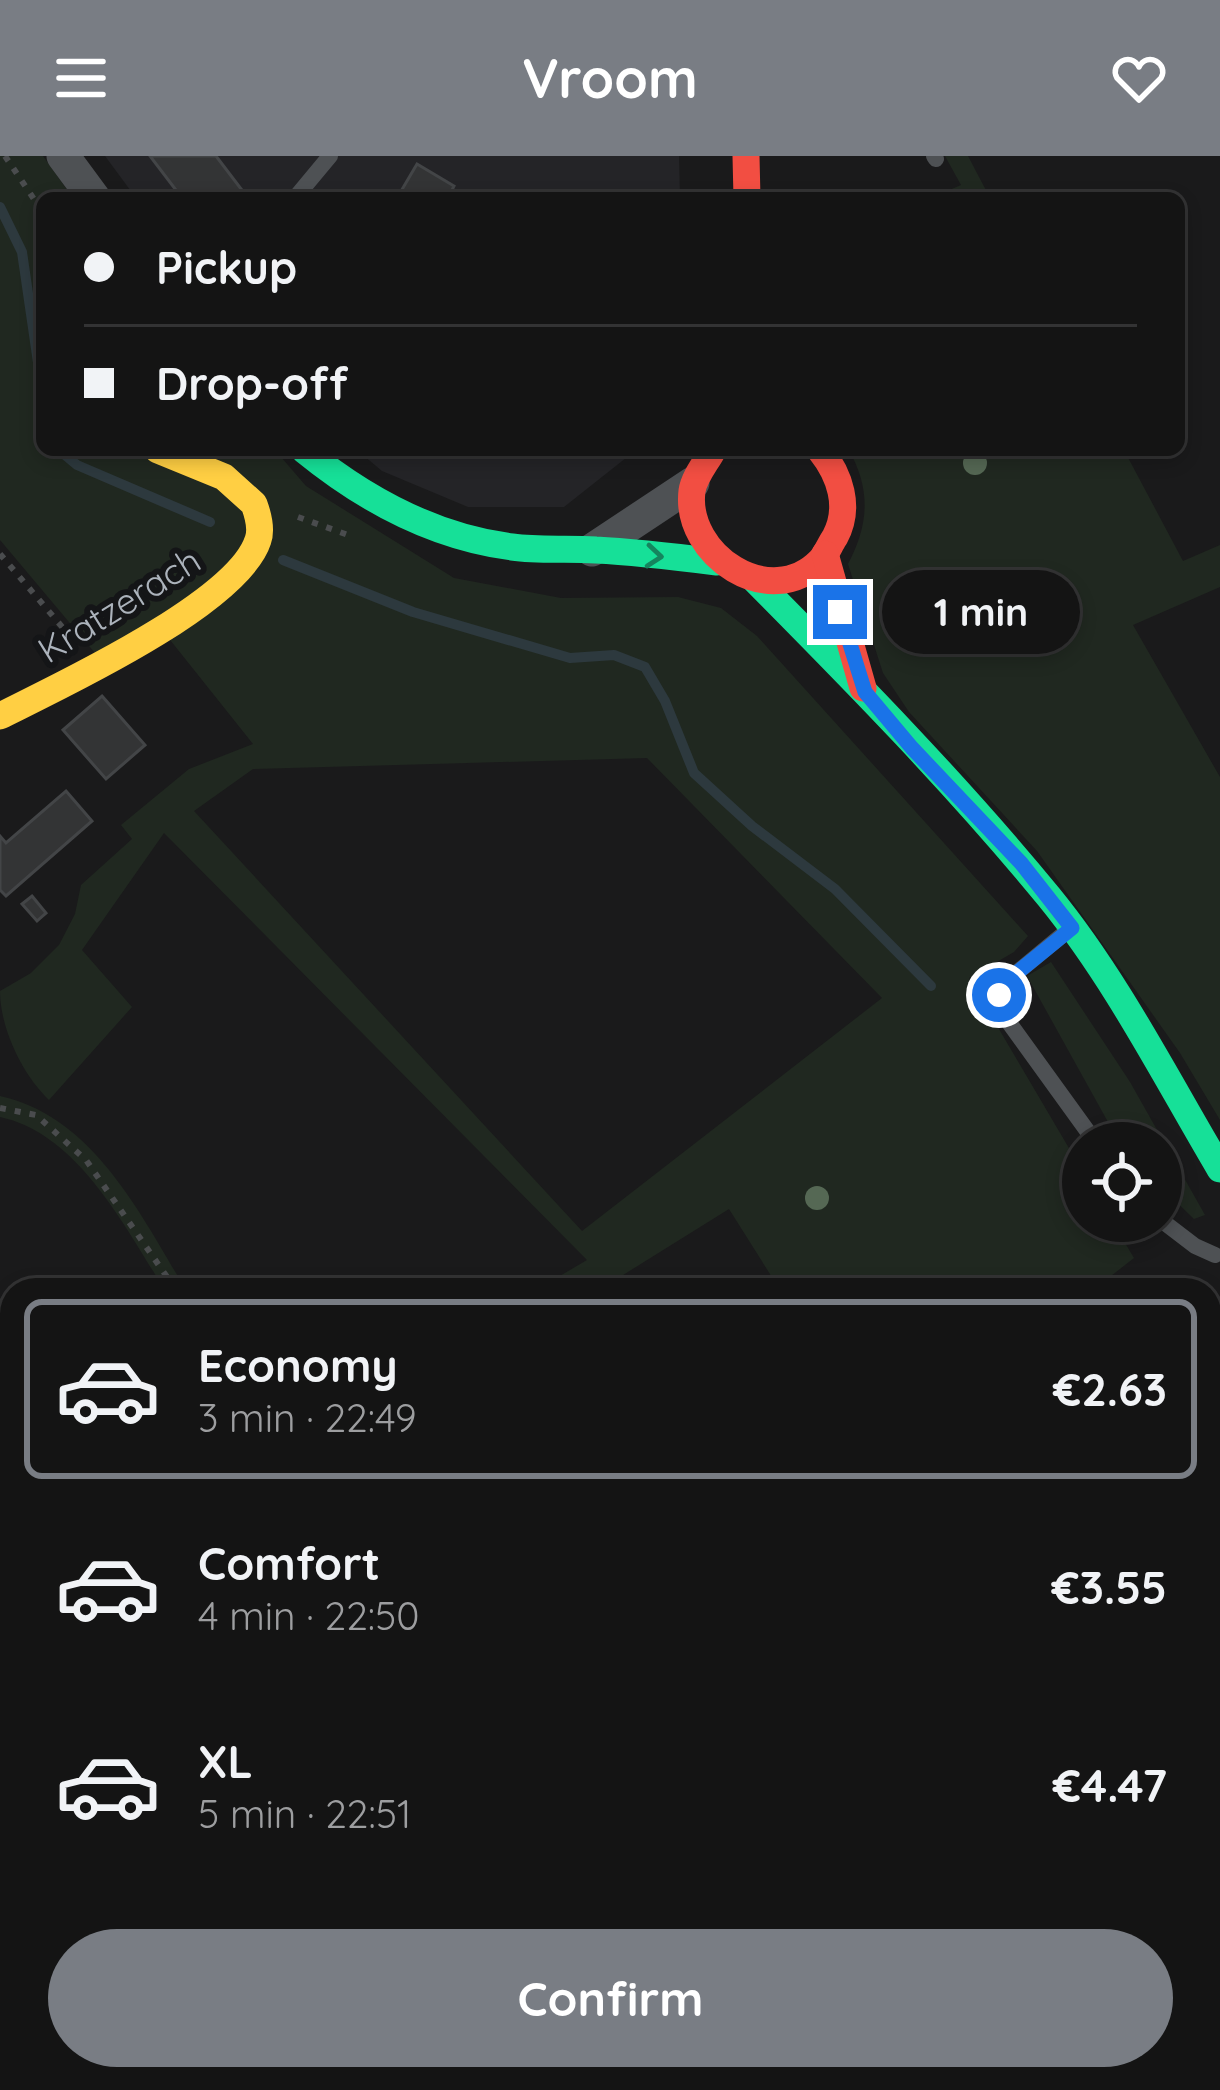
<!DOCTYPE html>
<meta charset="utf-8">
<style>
body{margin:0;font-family:Quicksand,sans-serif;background:#212122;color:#f1f3f6;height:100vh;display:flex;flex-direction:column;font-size:45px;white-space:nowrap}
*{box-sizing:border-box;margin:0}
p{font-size:39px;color:#9d9ea0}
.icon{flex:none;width:66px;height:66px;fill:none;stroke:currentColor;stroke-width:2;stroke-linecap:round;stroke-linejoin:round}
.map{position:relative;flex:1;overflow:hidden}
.details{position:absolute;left:0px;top:1122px;width:1221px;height:813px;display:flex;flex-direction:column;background:#141414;border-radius:36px 36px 0 0;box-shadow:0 6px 18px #0003,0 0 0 3px #333334}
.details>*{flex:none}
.top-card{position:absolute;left:36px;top:36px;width:1149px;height:264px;border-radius:18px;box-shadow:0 6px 18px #0003,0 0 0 3px #333334;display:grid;align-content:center;height:264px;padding:0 48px;background:#141414}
.controls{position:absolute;left:1062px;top:966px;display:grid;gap:24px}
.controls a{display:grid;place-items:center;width:120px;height:120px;border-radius:50%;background:#141414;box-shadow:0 6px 18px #0003,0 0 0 3px #333334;font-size:60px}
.end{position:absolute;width:54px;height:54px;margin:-27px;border:15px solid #1a73e8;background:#fff;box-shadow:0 0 0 6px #fff}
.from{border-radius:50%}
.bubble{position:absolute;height:84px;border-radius:42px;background:#141414;box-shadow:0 6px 18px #0003,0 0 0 3px #333334;font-size:39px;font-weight:700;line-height:84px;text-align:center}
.top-card b{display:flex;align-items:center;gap:42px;height:114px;font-size:45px}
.top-card b+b{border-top:3px solid #333334}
.top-card i{width:30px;height:30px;background:#f1f3f6}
ul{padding:21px 0 0;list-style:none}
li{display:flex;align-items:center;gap:36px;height:180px;margin:0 24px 18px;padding:0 24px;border:6px solid transparent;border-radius:18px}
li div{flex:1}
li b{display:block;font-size:45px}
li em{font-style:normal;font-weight:700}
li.on{border-color:#797d84}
li>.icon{width:108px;height:108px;stroke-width:1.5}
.action{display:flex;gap:24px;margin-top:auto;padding:24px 48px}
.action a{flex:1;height:138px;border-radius:72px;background:#797d84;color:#fff;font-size:48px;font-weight:700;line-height:138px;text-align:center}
header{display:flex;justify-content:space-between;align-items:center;height:156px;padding:0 48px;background:#797d84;color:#fff;font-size:54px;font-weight:700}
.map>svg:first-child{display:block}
.built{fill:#242427}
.green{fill:#202820;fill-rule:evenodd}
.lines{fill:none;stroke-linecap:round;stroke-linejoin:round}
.stream{stroke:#2d393e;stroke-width:10}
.building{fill:#333435;stroke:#434547;stroke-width:3}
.path{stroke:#4a4c4e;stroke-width:6;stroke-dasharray:6 9;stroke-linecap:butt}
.lane{stroke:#4e5154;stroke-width:16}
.street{stroke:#4e5154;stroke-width:33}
.fast{stroke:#16e098;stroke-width:27}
.slow{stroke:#ffcf43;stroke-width:27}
.jam{stroke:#f24e42;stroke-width:27}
.tree{fill:#556854}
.oneway{stroke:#15855e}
.route{stroke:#1a73e8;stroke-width:15}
.labels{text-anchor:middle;stroke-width:12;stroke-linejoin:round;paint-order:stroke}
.street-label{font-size:36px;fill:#acb3bc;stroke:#141517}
</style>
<header><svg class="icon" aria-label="menu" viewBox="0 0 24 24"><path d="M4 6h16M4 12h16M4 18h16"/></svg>Vroom<svg class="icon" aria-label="heart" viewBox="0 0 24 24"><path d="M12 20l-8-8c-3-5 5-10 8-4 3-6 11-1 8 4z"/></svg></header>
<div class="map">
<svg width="1220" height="1934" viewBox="0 0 1220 1934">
<rect width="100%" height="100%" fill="#1a1a1b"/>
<g class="built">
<polygon points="105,0 679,0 680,42 136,42"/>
<polygon points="357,294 636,294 564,351 468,351 382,315"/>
</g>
<g class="green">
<path d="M 0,0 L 43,0 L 73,42 L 42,42 L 42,294 L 275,294 L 306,330 L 454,422 L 561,442 L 678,441 L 721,452 L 757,480 L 1028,780 L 1014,796 L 969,822 L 1083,1016 L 1083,1065 L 1112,1065 L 1134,1102 L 1093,1134 L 780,1134 L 729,1053 L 599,1134 L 536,1134 L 587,1104 L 164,677 L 82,794 L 132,851 L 49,944 C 22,918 0,872 0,835 L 31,817 L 59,789 L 75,758 L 81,729 L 132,683 L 121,669 L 189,613 L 253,588 L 155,465 L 95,497 L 0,384 ZM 647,602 L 882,842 L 582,1075 L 194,655 L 253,613 Z"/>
<polygon points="945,0 968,0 990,42 931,42 961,29"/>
<path d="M 849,294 L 1124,294 L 1183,405 L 1220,389 L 1220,431 L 1133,469 L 1220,621 L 1220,964 L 1180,897 L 1037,695 L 909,556 L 883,517 L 848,408 C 869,368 871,334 849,294 Z"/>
<polygon points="1051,806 1130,926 1205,1059 1194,1063 1161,1031 1161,987 1122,987 1113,975 1027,820"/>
<path d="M 0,940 C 93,960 141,1059 186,1134 L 165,1134 C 125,1072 79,978 0,961 Z"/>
<polygon points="1220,1215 1220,1934 921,1934 917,1923 1209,1923 1209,1221"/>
</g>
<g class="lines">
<g class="stream">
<polyline points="0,51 22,96 42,234"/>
<polyline points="59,294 77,309 210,366"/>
<polyline points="283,404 413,456 570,502 614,499 645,511 665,545 694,617 752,670 835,733 931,830"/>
</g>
</g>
<g class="building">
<polygon points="150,0 216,0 248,42 182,42"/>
<polygon points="417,8 454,30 449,40 452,42 397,42"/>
<polygon points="102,540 145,589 106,623 63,574"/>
<polygon points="66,635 92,665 6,740 0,734 0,680 6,687"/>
<polygon points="32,740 46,757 37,765 22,748"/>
</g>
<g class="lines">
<g class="path">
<polyline points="5,0 42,55"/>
<polyline points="298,361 348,379"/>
<polyline points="0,398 69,479"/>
<polyline points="0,952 36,959 86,1004 176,1134"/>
<polyline points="669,1923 673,1934"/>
<polyline points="383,1934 390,1923"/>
</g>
<g class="lane">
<polyline points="934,0 936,3"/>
<polyline points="295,42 330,0"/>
<polyline points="1066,776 1008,824 999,839 1010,868 1096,987"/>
<polyline points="1161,1064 1195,1090 1215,1099"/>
</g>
<g class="street">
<polyline points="63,0 94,42"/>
<polyline points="592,394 693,327"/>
</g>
<g class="fast">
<path d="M 304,294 C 364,343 434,381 512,391 C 540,395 568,392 596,394 C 637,396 677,401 717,406"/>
<path d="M 755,424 C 856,526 958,630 1049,741 C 1116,823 1166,922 1220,1013"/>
</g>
<path class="slow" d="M 0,560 C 60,530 238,447 258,384 C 262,373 258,359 254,348 L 224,321 L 158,294"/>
<g class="jam">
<polyline points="746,0 747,42"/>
<path d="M 713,294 C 706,307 694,321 692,335 C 684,399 770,456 820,405 C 826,399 830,388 835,381 C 851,351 840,319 820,294"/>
<polyline points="825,398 863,532"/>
</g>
</g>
<g class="tree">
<circle cx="975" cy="307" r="12"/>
<circle cx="1053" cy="450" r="12"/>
<circle cx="817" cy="1042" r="12"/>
</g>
<defs><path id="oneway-chevron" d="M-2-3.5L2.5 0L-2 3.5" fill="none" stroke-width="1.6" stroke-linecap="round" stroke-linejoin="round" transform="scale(3)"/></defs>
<use class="oneway" href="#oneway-chevron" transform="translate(654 400) rotate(5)"/>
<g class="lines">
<polyline class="route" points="840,456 865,536 912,592 1021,707 1072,772 1008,824 999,839"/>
</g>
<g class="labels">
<g class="street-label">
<text transform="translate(119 449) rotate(-32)" y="13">Kratzerach</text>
</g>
</g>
</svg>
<div class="controls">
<a><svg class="icon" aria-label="locate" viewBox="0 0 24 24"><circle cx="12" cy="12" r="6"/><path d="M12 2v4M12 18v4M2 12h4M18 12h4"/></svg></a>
</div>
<i class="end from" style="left:999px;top:839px"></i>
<i class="end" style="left:840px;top:456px"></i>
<div class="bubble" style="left:882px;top:414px;width:198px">1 min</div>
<div class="top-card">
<b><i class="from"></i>Pickup</b>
<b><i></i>Drop-off</b>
</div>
<section class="details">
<ul>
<li class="on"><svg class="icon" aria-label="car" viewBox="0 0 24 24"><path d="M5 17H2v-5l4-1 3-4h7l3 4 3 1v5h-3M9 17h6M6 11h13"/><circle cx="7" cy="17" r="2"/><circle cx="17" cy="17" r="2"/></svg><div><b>Economy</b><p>3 min · 22:49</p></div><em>€2.63</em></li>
<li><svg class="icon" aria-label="car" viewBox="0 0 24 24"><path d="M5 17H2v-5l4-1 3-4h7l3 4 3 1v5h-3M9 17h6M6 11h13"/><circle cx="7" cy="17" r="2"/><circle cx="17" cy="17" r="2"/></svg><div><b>Comfort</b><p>4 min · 22:50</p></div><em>€3.55</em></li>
<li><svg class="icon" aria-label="car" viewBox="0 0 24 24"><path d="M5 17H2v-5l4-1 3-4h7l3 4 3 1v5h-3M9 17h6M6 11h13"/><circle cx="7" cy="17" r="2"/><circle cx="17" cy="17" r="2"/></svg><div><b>XL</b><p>5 min · 22:51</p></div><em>€4.47</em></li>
</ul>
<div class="action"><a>Confirm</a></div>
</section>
</div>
